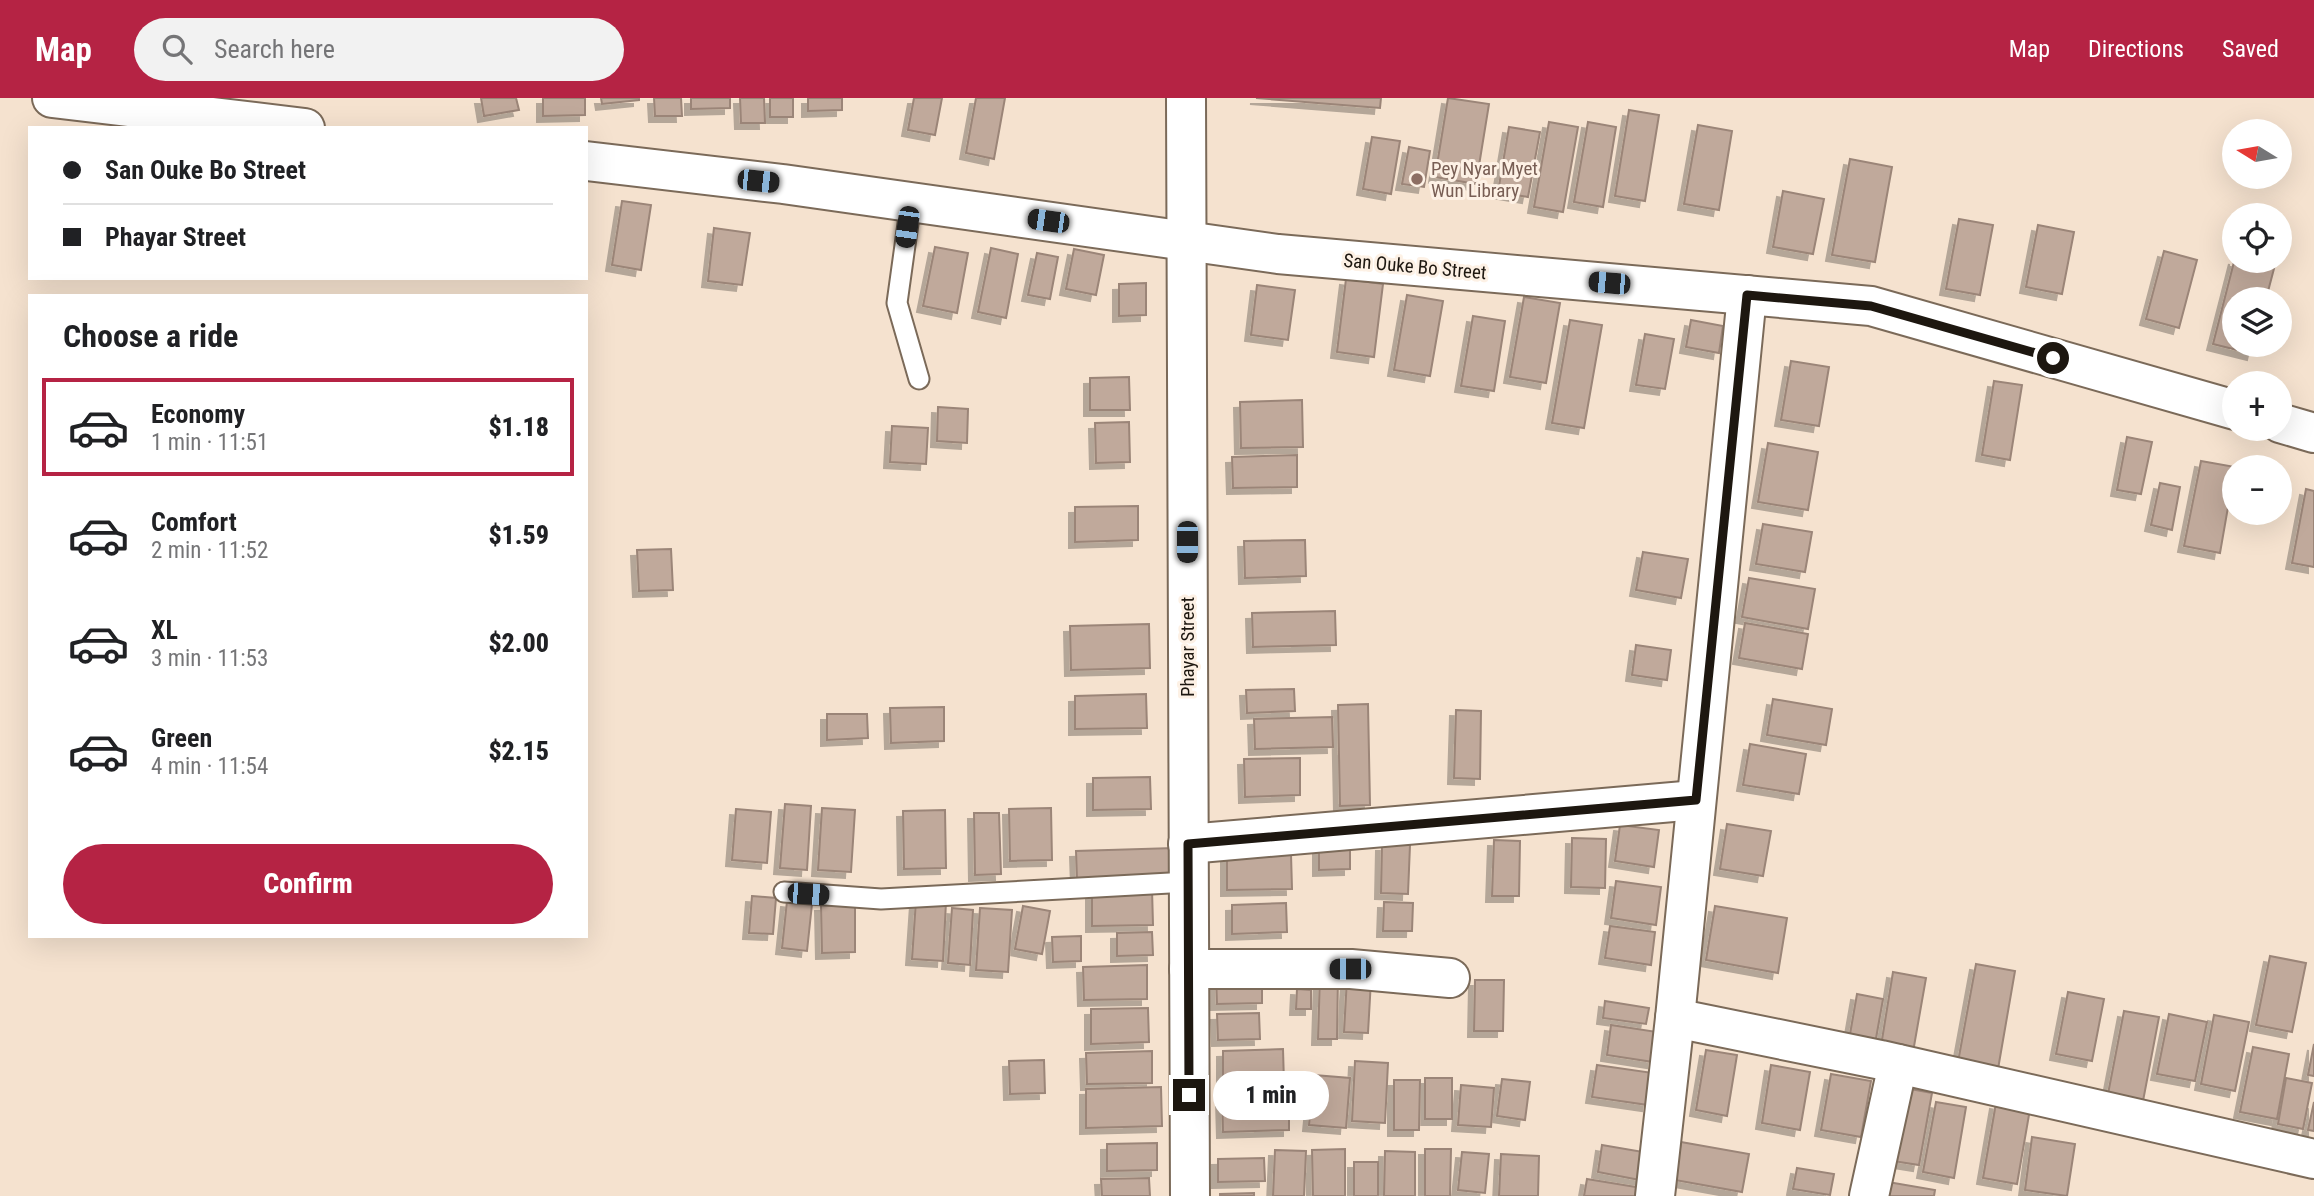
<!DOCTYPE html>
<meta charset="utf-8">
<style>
body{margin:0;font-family:"Roboto Condensed",sans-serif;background:#f2f2f2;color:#202124;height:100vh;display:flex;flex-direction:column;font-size:26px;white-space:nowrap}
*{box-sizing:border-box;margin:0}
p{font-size:23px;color:#757577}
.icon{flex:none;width:38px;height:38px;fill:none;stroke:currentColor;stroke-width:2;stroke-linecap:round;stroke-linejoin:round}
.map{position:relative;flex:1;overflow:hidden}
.drawer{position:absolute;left:28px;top:196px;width:560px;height:644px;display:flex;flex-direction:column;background:#fff;border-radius:0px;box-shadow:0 7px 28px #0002}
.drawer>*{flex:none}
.top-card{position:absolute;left:28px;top:28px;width:560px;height:154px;border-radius:0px;box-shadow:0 7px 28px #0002;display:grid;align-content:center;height:154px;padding:0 35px;background:#fff}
.needle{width:46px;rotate:281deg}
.tools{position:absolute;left:2222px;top:21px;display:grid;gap:14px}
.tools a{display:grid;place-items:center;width:70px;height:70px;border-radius:50%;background:#fff;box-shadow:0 7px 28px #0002;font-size:35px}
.end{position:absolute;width:32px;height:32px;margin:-16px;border:9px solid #1d1710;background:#fff;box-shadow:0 0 0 4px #fff}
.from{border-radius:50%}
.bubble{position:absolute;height:49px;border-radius:24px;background:#fff;box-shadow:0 7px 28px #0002;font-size:23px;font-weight:800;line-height:49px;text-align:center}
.car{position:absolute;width:21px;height:42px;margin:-21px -10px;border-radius:9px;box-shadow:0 0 5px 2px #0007;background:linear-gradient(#222 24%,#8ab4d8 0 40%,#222 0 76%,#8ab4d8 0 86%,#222 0)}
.top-card b{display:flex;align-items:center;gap:24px;height:66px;font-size:26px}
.top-card b+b{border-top:2px solid #e0e0e0}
.top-card i{width:18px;height:18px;background:#202124}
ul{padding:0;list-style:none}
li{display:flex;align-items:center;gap:21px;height:98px;margin:0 14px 10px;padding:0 21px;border:4px solid transparent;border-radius:0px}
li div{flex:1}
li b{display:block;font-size:26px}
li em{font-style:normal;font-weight:800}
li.selected{border-color:#b52344}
li>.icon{width:63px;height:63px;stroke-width:1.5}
h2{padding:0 35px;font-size:32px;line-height:84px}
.primary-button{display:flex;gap:14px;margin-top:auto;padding:14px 35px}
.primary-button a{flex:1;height:80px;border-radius:42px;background:#b52344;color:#fff;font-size:28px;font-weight:800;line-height:80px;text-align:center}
header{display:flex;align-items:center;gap:42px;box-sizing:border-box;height:98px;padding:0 35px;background:#b52344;color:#fff}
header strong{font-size:33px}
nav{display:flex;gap:38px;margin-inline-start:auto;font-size:24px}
.search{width:490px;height:63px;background:#f2f2f2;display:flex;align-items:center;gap:18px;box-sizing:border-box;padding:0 24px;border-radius:38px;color:#757577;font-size:26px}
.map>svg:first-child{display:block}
.building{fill:#c0a99b;stroke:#9b8578;stroke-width:2;filter:url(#shadow)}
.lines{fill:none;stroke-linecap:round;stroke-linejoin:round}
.lane-casing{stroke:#7b6a59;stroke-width:23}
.street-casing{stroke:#7b6a59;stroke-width:42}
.secondary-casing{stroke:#7b6a59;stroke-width:42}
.lane{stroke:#fff;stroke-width:19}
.street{stroke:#fff;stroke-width:38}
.secondary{stroke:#fff;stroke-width:38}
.route{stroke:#1d1710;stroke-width:9}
.education-dot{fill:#8d6e63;stroke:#fdf1e5;stroke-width:2.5}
.labels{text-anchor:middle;stroke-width:6;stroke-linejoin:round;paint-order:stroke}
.education-label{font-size:19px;fill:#785e54;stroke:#fdf1e5;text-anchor:start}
.street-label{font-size:19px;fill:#1d1710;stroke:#fdf1e5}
</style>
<header>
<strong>Map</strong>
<div class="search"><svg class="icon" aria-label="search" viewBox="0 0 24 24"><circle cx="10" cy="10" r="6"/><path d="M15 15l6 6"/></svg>Search here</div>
<nav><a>Map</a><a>Directions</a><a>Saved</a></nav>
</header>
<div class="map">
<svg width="2314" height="1098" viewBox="0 0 2314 1098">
<defs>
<filter id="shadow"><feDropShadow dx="-6" dy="6" stdDeviation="0" flood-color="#0004"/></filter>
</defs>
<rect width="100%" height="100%" fill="#f5e2cf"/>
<g class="building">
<polygon points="481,0 516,0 519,12 484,18"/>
<polygon points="543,0 585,0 585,17 543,18"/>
<polygon points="601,0 639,0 639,2 602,6"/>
<polygon points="654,0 681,0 682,18 655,18"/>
<polygon points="691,0 730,0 730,10 691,11"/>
<polygon points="740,0 764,0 765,25 741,25"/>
<rect x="770" y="0" width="23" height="19"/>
<polygon points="808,0 842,0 842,12 808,13"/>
<polygon points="914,0 942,0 935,37 908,32"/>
<polygon points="976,0 1005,0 994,61 966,55"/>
<polygon points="1256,0 1381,0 1380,10"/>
<polygon points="1448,0 1489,6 1476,86 1435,79"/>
<polygon points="1629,12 1659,17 1645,103 1615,98"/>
<polygon points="1549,24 1578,29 1563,114 1534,109"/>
<polygon points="1588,24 1616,29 1603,109 1574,104"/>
<polygon points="1698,27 1732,33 1719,112 1684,106"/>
<polygon points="1509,29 1540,34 1528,99 1498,94"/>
<polygon points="1372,39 1400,43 1391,96 1363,91"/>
<polygon points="1409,49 1430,53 1424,89 1402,86"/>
<polygon points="1850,61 1892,69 1875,164 1832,157"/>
<polygon points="1783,93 1824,101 1813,156 1773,149"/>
<polygon points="622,103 651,107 641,172 612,167"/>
<polygon points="1959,121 1993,127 1980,197 1946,191"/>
<polygon points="2038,127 2074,134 2062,196 2026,189"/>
<polygon points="714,130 750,135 742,187 708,183"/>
<polygon points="935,149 968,155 957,215 923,208"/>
<polygon points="991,150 1018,156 1006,220 978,214"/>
<polygon points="1074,151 1104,157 1096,197 1066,191"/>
<polygon points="2164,153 2197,162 2179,230 2146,221"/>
<polygon points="1037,155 1058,159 1050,201 1028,197"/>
<polygon points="2235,160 2235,163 2276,163 2266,201 2235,201 2235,247 2255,247 2253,256 2213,246"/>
<polygon points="1346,181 1383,186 1374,259 1337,254"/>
<polygon points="1146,185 1146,217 1119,218 1119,186"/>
<polygon points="1257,187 1295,192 1288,242 1251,237"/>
<polygon points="1407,197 1443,203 1430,278 1394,272"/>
<polygon points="1524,199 1560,205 1546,285 1510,279"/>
<polygon points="1473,218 1505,223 1494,293 1461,288"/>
<polygon points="1570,222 1602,227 1584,330 1552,325"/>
<polygon points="1691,222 1723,228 1719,255 1686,249"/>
<polygon points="1645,236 1674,241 1665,291 1636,287"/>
<polygon points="1791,263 1829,269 1819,328 1781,322"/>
<polygon points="1129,279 1130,312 1090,312 1090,280"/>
<polygon points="1994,283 2022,287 2010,362 1982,357"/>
<polygon points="1302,302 1303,349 1241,350 1240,304"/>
<polygon points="938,309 968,311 967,345 937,343"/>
<polygon points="1129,324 1130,364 1096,365 1095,325"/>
<polygon points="892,328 928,330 926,366 890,364"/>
<polygon points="2127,339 2152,344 2141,396 2117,392"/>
<polygon points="1768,345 1818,354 1808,412 1758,404"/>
<polygon points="1297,357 1297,389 1233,390 1232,359"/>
<polygon points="2201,363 2235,369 2220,455 2184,448"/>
<polygon points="2160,385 2180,389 2172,432 2151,427"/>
<polygon points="2306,391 2314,393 2314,469 2292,465"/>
<polygon points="1138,408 1138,442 1075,444 1075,409"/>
<polygon points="1763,426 1812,434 1805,474 1756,466"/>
<polygon points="1305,442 1306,478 1245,480 1244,443"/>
<polygon points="671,451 673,492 639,493 637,452"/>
<polygon points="1643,454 1688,461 1681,500 1636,492"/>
<polygon points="1749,480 1815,491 1808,531 1742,519"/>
<polygon points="1335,513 1336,547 1253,549 1252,515"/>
<polygon points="1745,525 1808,536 1802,571 1739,560"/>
<polygon points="1149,526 1150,570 1071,572 1070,528"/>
<polygon points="1636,547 1671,552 1667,582 1632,577"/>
<polygon points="1294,591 1295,613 1247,615 1246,592"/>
<polygon points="1146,596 1147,630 1075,631 1075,598"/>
<polygon points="1773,601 1832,611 1826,647 1767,637"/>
<polygon points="1368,606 1370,707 1340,708 1338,607"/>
<polygon points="944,609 944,643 891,645 890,610"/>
<polygon points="1456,612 1481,613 1480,681 1454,680"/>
<polygon points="827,616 867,616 868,640 827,642"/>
<polygon points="1332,619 1333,649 1255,651 1254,621"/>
<polygon points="1750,646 1806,656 1799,696 1743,687"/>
<polygon points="1300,660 1300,697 1245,699 1244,661"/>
<polygon points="1150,679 1151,711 1093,712 1093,680"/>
<polygon points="785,706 811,708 807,772 780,770"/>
<polygon points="822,710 855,712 851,774 818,772"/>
<polygon points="1051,710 1052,762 1010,763 1009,711"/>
<polygon points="736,711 771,714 767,765 732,762"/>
<polygon points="945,712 946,770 904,771 903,713"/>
<polygon points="974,715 999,715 1001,776 975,777"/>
<polygon points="1727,726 1771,733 1763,778 1720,771"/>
<polygon points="1620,727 1659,732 1654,769 1615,763"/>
<polygon points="1350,740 1350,771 1319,772 1319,741"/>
<polygon points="1572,740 1606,741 1605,790 1571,789"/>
<polygon points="1494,742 1520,743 1519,798 1492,798"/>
<polygon points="1382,747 1410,747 1408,796 1381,795"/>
<polygon points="1174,750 1175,779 1077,781 1076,753"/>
<polygon points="1291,756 1292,791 1227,792 1227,758"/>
<polygon points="1616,783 1661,789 1656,827 1611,820"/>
<polygon points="1152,791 1153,827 1092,828 1092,793"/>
<polygon points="752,798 776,800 773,836 749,835"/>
<polygon points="916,802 946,804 943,863 912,861"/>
<polygon points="787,803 812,806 807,853 782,850"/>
<polygon points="1384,804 1413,805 1412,833 1383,833"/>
<polygon points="1286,805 1287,834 1232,836 1232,807"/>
<polygon points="855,806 855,854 822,855 821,807"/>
<polygon points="1023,808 1050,813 1042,856 1015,851"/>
<polygon points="1715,808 1787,820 1778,875 1706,862"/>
<polygon points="952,810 973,812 970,867 948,865"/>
<polygon points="980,810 1012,812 1008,874 976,872"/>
<polygon points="1610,828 1655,834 1651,867 1605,860"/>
<polygon points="1152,834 1153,857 1117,858 1117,835"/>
<polygon points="1081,838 1081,863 1053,864 1052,839"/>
<polygon points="2270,858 2306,865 2292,934 2256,927"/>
<polygon points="1976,866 2015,873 1998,971 1958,964"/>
<polygon points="1147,867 1147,901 1084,902 1083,869"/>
<polygon points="1893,874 1926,880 1913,954 1881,948"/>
<polygon points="1262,875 1262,905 1217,906 1216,876"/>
<polygon points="1320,877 1338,877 1337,941 1318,941"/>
<polygon points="1347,880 1371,882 1368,935 1344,934"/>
<polygon points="1475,882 1504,882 1503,933 1474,933"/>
<polygon points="1297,891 1311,892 1311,911 1296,911"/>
<polygon points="2068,894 2104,901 2092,963 2056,956"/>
<polygon points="1857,896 1883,901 1875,946 1849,942"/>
<polygon points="1605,903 1649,910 1646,926 1603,920"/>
<polygon points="1148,910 1149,944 1091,946 1091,911"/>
<polygon points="2124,913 2159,919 2143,1003 2108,996"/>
<polygon points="1259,915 1260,941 1218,942 1217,916"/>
<polygon points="2169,916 2207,924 2195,983 2157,976"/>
<polygon points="2214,917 2249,924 2235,993 2201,986"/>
<polygon points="1611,927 1657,934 1653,964 1607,957"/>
<polygon points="2314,946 2314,978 2308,977"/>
<polygon points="2253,949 2289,956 2277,1021 2240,1014"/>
<polygon points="1283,951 1284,985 1223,986 1223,953"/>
<polygon points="1706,952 1737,957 1727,1018 1696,1012"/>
<polygon points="1152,953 1152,985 1087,986 1086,955"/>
<polygon points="1044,962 1045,995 1010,996 1009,963"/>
<polygon points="1355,963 1388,965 1385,1025 1352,1023"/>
<polygon points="1597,967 1653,975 1648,1007 1592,999"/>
<polygon points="1771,967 1810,974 1800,1032 1762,1025"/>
<polygon points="1831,976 1871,983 1861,1039 1821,1032"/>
<polygon points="1314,977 1350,980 1346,1030 1309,1027"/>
<rect x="1425" y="980" width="27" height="41"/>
<polygon points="2286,980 2312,985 2303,1031 2278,1026"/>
<polygon points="1502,981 1530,984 1525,1022 1497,1018"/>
<polygon points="1394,982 1420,982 1419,1032 1394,1032"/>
<polygon points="1461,987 1494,990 1491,1029 1458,1027"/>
<polygon points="1161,989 1162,1028 1086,1030 1086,991"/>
<polygon points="1905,990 1932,995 1919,1067 1893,1063"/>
<polygon points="1289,996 1289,1032 1223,1034 1222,997"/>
<polygon points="1936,1004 1966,1009 1954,1080 1923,1074"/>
<polygon points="2314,1004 2314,1033 2308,1032"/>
<polygon points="1996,1005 2030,1011 2017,1086 1983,1080"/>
<polygon points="2032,1039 2075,1046 2067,1098 2025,1092"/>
<polygon points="1681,1044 1749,1056 1742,1094 1675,1082"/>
<polygon points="1157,1045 1157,1072 1107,1073 1107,1046"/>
<polygon points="1602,1047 1649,1055 1645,1083 1598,1074"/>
<polygon points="1345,1051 1345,1098 1313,1098 1312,1052"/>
<polygon points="1425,1051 1451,1051 1450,1098 1425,1098"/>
<polygon points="1275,1052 1306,1053 1304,1098 1273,1098"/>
<polygon points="1385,1053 1415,1054 1415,1098 1384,1098"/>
<polygon points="1462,1054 1489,1056 1485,1095 1458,1092"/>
<polygon points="1501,1056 1539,1058 1538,1098 1499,1098"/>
<polygon points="1264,1060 1265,1083 1218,1084 1218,1061"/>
<rect x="1354" y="1064" width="24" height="34"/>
<polygon points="1797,1070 1834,1076 1830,1097 1793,1091"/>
<polygon points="1149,1080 1150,1098 1102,1098 1101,1081"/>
<polygon points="1587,1081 1648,1091 1647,1098 1584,1098"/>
<polygon points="1888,1084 1935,1092 1934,1098 1885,1098"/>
<polygon points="1254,1095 1254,1098 1220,1098 1220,1096"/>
</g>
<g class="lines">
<g class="lane-casing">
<g id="lane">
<polyline points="911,104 897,205 919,281"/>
<polyline points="784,794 881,801 1188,784"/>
</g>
</g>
<g class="street-casing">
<g id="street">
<polyline points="1186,0 1190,1098"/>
<polyline points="1188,746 1696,702"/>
<polyline points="1189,871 1351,871 1450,880"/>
<polyline points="1675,920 1881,962 2314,1061"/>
<polyline points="1655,1098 1675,920 1747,197"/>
<polyline points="1869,1098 1898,966"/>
</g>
</g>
<g class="secondary-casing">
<g id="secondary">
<polyline points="52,0 305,30"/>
<polyline points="586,63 783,86 1278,156 1871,208 2235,312"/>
<polyline points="2280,325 2314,335"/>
</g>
</g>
<use href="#lane" class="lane"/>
<use href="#street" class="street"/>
<use href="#secondary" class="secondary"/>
</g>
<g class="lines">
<polyline class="route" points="1189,997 1188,746 1696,702 1747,197 1871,208 2053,260"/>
</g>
<circle class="education-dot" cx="1417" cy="81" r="7"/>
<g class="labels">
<g class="education-label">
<text x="1431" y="77">Pey Nyar Myet<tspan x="1431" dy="22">Wun Library</tspan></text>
</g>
<g class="street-label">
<text transform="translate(1415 168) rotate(5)" y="7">San Ouke Bo Street</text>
<text transform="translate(1187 549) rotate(-90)" y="7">Phayar Street</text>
</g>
</g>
</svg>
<div class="tools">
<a><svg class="needle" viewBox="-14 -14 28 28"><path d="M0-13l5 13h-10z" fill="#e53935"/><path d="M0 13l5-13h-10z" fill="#757577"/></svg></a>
<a><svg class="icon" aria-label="locate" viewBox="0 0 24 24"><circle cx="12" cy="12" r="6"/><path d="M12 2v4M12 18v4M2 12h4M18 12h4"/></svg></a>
<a><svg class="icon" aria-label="layers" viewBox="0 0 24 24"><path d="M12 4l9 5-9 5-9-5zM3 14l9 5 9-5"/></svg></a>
<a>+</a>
<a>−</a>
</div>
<i class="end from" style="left:2053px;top:260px"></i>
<i class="end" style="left:1189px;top:997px"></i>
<div class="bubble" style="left:1213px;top:973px;width:116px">1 min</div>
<i class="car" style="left:758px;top:83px;rotate:96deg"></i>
<i class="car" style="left:1048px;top:123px;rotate:278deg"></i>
<i class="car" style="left:907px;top:129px;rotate:188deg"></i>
<i class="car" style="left:1609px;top:185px;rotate:275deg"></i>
<i class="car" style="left:1187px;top:444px;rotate:180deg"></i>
<i class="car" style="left:808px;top:796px;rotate:94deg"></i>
<i class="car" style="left:1350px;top:871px;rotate:270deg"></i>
<div class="top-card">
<b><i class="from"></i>San Ouke Bo Street</b>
<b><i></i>Phayar Street</b>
</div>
<section class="drawer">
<h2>Choose a ride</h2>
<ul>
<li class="selected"><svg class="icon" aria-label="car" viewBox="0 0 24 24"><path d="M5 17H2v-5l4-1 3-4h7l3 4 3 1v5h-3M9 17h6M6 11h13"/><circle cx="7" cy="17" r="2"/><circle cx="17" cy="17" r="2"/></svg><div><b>Economy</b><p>1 min · 11:51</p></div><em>$1.18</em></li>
<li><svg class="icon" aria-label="car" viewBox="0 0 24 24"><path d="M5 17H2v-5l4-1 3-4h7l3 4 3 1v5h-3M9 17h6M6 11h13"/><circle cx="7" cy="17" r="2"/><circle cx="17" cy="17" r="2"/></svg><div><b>Comfort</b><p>2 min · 11:52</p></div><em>$1.59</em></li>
<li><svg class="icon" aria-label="car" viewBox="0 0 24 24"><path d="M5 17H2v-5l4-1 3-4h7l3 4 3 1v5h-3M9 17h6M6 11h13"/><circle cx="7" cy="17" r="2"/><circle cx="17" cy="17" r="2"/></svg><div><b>XL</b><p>3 min · 11:53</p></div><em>$2.00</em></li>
<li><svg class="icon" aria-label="car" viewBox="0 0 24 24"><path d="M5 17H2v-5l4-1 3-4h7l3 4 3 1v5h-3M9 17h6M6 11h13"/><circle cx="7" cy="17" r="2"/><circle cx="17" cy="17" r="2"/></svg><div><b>Green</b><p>4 min · 11:54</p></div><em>$2.15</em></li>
</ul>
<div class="primary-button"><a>Confirm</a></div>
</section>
</div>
